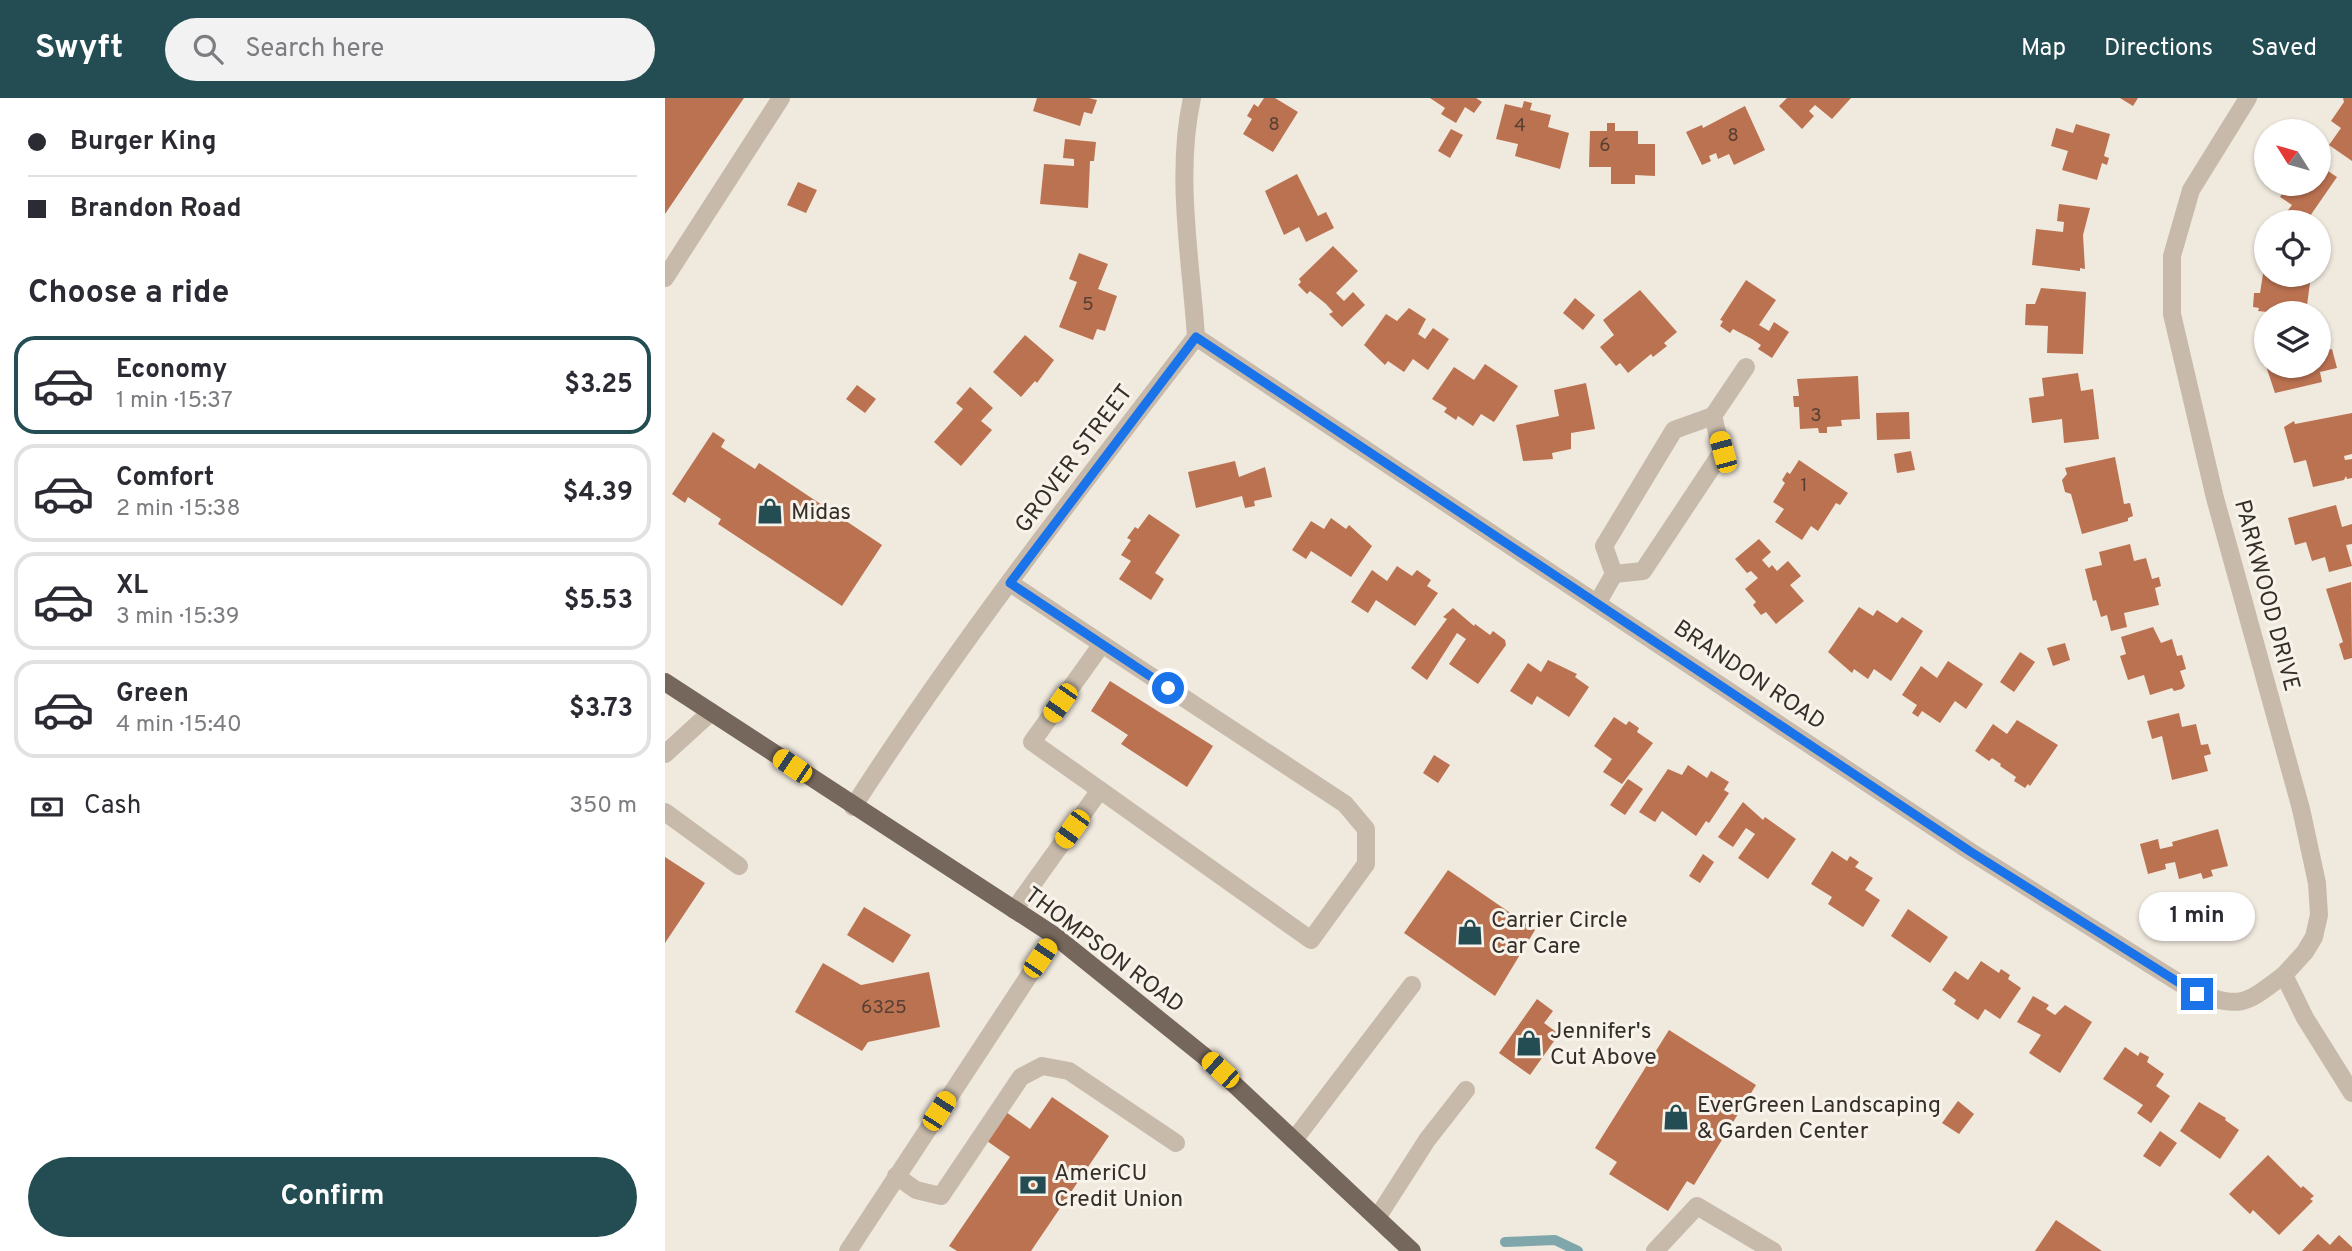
<!DOCTYPE html>
<meta charset="utf-8">
<style>
body{margin:0;font-family:Overpass,sans-serif;background:#f2f2f3;color:#2b2b33;height:100vh;display:flex;flex-direction:column;font-size:26px;white-space:nowrap}
*{box-sizing:border-box;margin:0}
p{font-size:23px;color:#7c7c81}
.icon{flex:none;width:38px;height:38px;fill:none;stroke:currentColor;stroke-width:2;stroke-linecap:round;stroke-linejoin:round}
.map{position:relative;flex:1;overflow:hidden}
.sheet{display:flex;flex-direction:column;background:#fff;width:665px}
.sheet>*{flex:none}
.top-card{display:grid;align-content:center;height:154px;padding:0 28px;background:#fff}
.needle{width:46px;rotate:307deg}
.fabs{position:absolute;left:1589px;top:21px;display:grid;gap:14px}
.fabs a{display:grid;place-items:center;width:77px;height:77px;border-radius:50%;background:#fff;box-shadow:0 2px 5px #0004;font-size:35px}
.end{position:absolute;width:32px;height:32px;margin:-16px;border:9px solid #1a73e8;background:#fff;box-shadow:0 0 0 4px #fff}
.from{border-radius:50%}
.bubble{position:absolute;height:49px;border-radius:24px;background:#fff;box-shadow:0 2px 5px #0004;font-size:23px;font-weight:700;line-height:49px;text-align:center}
.car{position:absolute;width:21px;height:42px;margin:-21px -10px;border-radius:9px;box-shadow:0 0 5px 2px #0007;background:linear-gradient(#f5c518 24%,#345 0 40%,#f5c518 0 76%,#345 0 86%,#f5c518 0)}
.top-card b{display:flex;align-items:center;gap:24px;height:66px;font-size:26px}
.top-card b+b{border-top:2px solid #e1e1e2}
.top-card i{width:18px;height:18px;background:#2b2b33}
ul{padding:0;list-style:none}
li{display:flex;align-items:center;gap:21px;height:98px;margin:0 14px 10px;padding:0 14px;border:4px solid #e1e1e2;border-radius:21px}
li div{flex:1}
li b{display:block;font-size:26px}
li em{font-style:normal;font-weight:700}
li.on{border-color:#234d53}
li>.icon{width:63px;height:63px;stroke-width:1.5}
h2{padding:0 28px;font-size:32px;line-height:84px}
.pay{display:flex;align-items:center;gap:18px;height:77px;padding:0 28px;font-size:26px}
.pay p{margin-inline-start:auto}
.action{display:flex;gap:14px;margin-top:auto;padding:14px 28px}
.action a{flex:1;height:80px;border-radius:42px;background:#234d53;color:#fff;font-size:28px;font-weight:700;line-height:80px;text-align:center}
header{display:flex;align-items:center;gap:42px;box-sizing:border-box;height:98px;padding:0 35px;background:#234d53;color:#fff}
header strong{font-size:33px}
nav{display:flex;gap:38px;margin-inline-start:auto;font-size:24px}
.search{width:490px;height:63px;background:#f2f2f3;display:flex;align-items:center;gap:18px;box-sizing:border-box;padding:0 24px;border-radius:38px;color:#7c7c81;font-size:26px}
main{display:flex;flex:1;min-height:0}
.map>svg:first-child{display:block}
.lines{fill:none;stroke-linecap:round;stroke-linejoin:round}
.stream{stroke:#7fa6ab;stroke-width:10}
.building{fill:#bb7251}
.minor{stroke:#c7baab;stroke-width:18}
.major{stroke:#76675c;stroke-width:18}
.route{stroke:#1a73e8;stroke-width:9}
.labels{text-anchor:middle;stroke-width:6;stroke-linejoin:round;paint-order:stroke}
.number-label{font-size:19px;fill:#573f33}
.street-label{font-size:23px;fill:#362e29;stroke:#f8f3ea}
.poi-label{font-size:23px;fill:#362e29;stroke:#f8f3ea;text-anchor:start}
</style>
<header>
<strong>Swyft</strong>
<div class="search"><svg class="icon" aria-label="search" viewBox="0 0 24 24"><circle cx="10" cy="10" r="6"/><path d="M15 15l6 6"/></svg>Search here</div>
<nav><a>Map</a><a>Directions</a><a>Saved</a></nav>
</header>
<main>
<section class="sheet">
<div class="top-card">
<b><i class="from"></i>Burger King</b>
<b><i></i>Brandon Road</b>
</div>
<h2>Choose a ride</h2>
<ul>
<li class="on"><svg class="icon" aria-label="car" viewBox="0 0 24 24"><path d="M5 17H2v-5l4-1 3-4h7l3 4 3 1v5h-3M9 17h6M6 11h13"/><circle cx="7" cy="17" r="2"/><circle cx="17" cy="17" r="2"/></svg><div><b>Economy</b><p>1 min · 15:37</p></div><em>$3.25</em></li>
<li><svg class="icon" aria-label="car" viewBox="0 0 24 24"><path d="M5 17H2v-5l4-1 3-4h7l3 4 3 1v5h-3M9 17h6M6 11h13"/><circle cx="7" cy="17" r="2"/><circle cx="17" cy="17" r="2"/></svg><div><b>Comfort</b><p>2 min · 15:38</p></div><em>$4.39</em></li>
<li><svg class="icon" aria-label="car" viewBox="0 0 24 24"><path d="M5 17H2v-5l4-1 3-4h7l3 4 3 1v5h-3M9 17h6M6 11h13"/><circle cx="7" cy="17" r="2"/><circle cx="17" cy="17" r="2"/></svg><div><b>XL</b><p>3 min · 15:39</p></div><em>$5.53</em></li>
<li><svg class="icon" aria-label="car" viewBox="0 0 24 24"><path d="M5 17H2v-5l4-1 3-4h7l3 4 3 1v5h-3M9 17h6M6 11h13"/><circle cx="7" cy="17" r="2"/><circle cx="17" cy="17" r="2"/></svg><div><b>Green</b><p>4 min · 15:40</p></div><em>$3.73</em></li>
</ul>
<div class="pay"><svg class="icon" aria-label="cash" viewBox="0 0 24 24"><path d="M3 7h18v10H3z"/><circle cx="12" cy="12" r="2"/></svg>Cash<p>350 m</p></div>
<div class="action"><a>Confirm</a></div>
</section>
<div class="map">
<svg width="1687" height="1153" viewBox="0 0 1687 1153">
<rect width="100%" height="100%" fill="#f0e9de"/>
<g class="lines">
<polyline class="stream" points="840,1144 890,1142 913,1153"/>
</g>
<g class="building">
<polygon points="0,0 79,0 0,116"/>
<polygon points="372,0 424,0 432,2 427,16 419,14 415,28 368,13"/>
<polygon points="599,0 610,0 633,14 608,54 578,36 587,21 582,18 589,6 593,9"/>
<polygon points="765,0 811,0 817,4 809,15 800,9 791,25 776,16 780,10"/>
<polygon points="1122,0 1186,0 1167,21 1150,7 1144,13 1149,18 1137,31 1114,8"/>
<polygon points="1455,0 1473,0 1468,8"/>
<polygon points="1678,0 1687,0 1687,63 1664,47 1676,30 1666,23 1679,4"/>
<polygon points="859,3 867,5 865,12 886,17 883,29 904,35 895,71 850,58 853,46 831,41 840,6 857,10"/>
<polygon points="1080,8 1100,52 1069,67 1064,56 1053,61 1051,55 1044,58 1046,63 1037,67 1021,34 1037,27 1038,30"/>
<polygon points="942,25 950,25 950,33 973,33 973,46 990,46 990,78 970,77 970,86 946,86 946,69 924,69 925,33 942,33"/>
<polygon points="1411,26 1445,36 1439,58 1444,60 1442,67 1437,65 1432,82 1397,72 1403,53 1386,48 1391,30 1408,35"/>
<polygon points="786,31 798,37 785,60 773,53"/>
<polygon points="400,41 431,44 429,63 425,63 423,110 375,106 379,66 409,68 409,61 398,60"/>
<polygon points="1654,67 1672,79 1645,118 1655,124 1625,124 1618,119 1627,107 1615,99 1624,86 1654,86"/>
<polygon points="632,76 653,118 661,114 669,130 641,144 634,129 619,137 600,93"/>
<polygon points="133,84 152,92 141,115 122,107"/>
<polygon points="1394,106 1425,110 1418,137 1420,171 1415,170 1415,173 1367,167 1371,131 1398,134 1399,124 1392,123"/>
<polygon points="1600,146 1601,146 1601,167 1597,166"/>
<polygon points="668,148 693,173 671,195 679,203 688,194 700,207 677,229 664,216 668,214 661,206 645,193 642,196 633,187 636,184 634,181"/>
<polygon points="414,155 443,166 433,191 452,198 440,233 432,231 428,242 394,229 412,184 404,181"/>
<polygon points="1598,176 1646,177 1641,215 1612,215 1593,213 1594,210 1588,209 1589,195 1595,195"/>
<polygon points="1081,182 1111,202 1094,227 1104,233 1109,224 1124,234 1107,260 1093,251 1096,247 1087,241 1068,231 1065,235 1055,228 1058,223 1055,222"/>
<polygon points="1376,190 1421,194 1418,256 1382,255 1383,228 1360,227 1361,206 1370,206"/>
<polygon points="975,192 1012,234 999,245 1002,248 988,259 986,256 963,275 955,265 951,268 935,249 949,237 938,222"/>
<polygon points="910,200 930,217 918,232 898,215"/>
<polygon points="744,210 761,221 753,236 760,241 768,230 784,241 763,272 748,261 739,274 723,263 720,267 699,247 721,216 732,223"/>
<polygon points="360,237 389,262 372,285 370,283 356,299 328,274"/>
<polygon points="1667,251 1672,270 1655,274 1657,284 1610,295 1601,268 1654,268 1654,254"/>
<polygon points="820,266 853,288 829,324 816,316 808,328 793,318 791,322 779,314 782,310 767,301 789,269 809,282"/>
<polygon points="1413,275 1416,293 1428,291 1434,341 1399,345 1397,321 1367,325 1364,300 1379,298 1377,280"/>
<polygon points="1193,278 1195,321 1176,322 1177,328 1162,329 1162,335 1154,335 1153,330 1135,331 1134,309 1129,309 1128,298 1134,298 1132,281"/>
<polygon points="921,285 930,331 906,335 906,351 887,355 888,361 858,363 851,327 894,318 889,292"/>
<polygon points="192,287 211,301 200,315 181,301"/>
<polygon points="305,289 328,310 316,323 327,332 296,368 269,344 298,311 291,305"/>
<polygon points="1244,314 1245,341 1212,342 1211,315"/>
<polygon points="1687,315 1687,356 1679,358 1680,362 1687,361 1687,380 1682,381 1681,378 1679,382 1648,389 1641,362 1629,365 1619,329 1629,323 1630,326"/>
<polygon points="48,334 60,342 56,349 90,371 94,365 217,447 177,508 53,426 56,421 23,399 20,405 7,396"/>
<polygon points="1246,353 1250,372 1232,375 1229,356"/>
<polygon points="1450,359 1459,406 1465,405 1468,418 1463,420 1463,423 1417,436 1406,396 1400,394 1397,382 1402,376 1400,370"/>
<polygon points="1134,362 1183,395 1175,407 1171,405 1153,433 1146,428 1137,442 1110,424 1119,411 1108,404 1120,385 1117,382 1122,374 1125,376"/>
<polygon points="570,363 574,379 600,369 607,399 589,403 590,408 580,410 577,398 531,410 523,374"/>
<polygon points="1671,407 1677,429 1687,426 1687,446 1681,447 1687,468 1664,474 1660,459 1647,463 1641,444 1630,447 1623,420"/>
<polygon points="484,416 515,437 490,475 499,481 486,502 454,481 466,463 456,457 466,442 462,440 470,429 473,431"/>
<polygon points="666,420 681,431 684,427 707,448 686,479 646,453 641,461 627,452 646,423 659,431"/>
<polygon points="1094,441 1106,454 1097,462 1104,470 1107,467 1112,473 1123,463 1136,478 1125,487 1139,503 1111,526 1101,514 1096,517 1088,507 1091,504 1080,491 1093,480 1086,473 1082,475 1070,461"/>
<polygon points="1465,446 1469,463 1481,460 1487,481 1494,479 1496,488 1490,490 1494,507 1459,515 1462,529 1446,533 1442,517 1436,519 1431,502 1428,503 1420,471 1437,467 1434,454"/>
<polygon points="732,468 747,478 752,472 766,482 762,488 773,495 750,528 711,502 703,515 686,504 707,472 722,483"/>
<polygon points="1686,484 1687,560 1679,562 1674,546 1678,544 1661,491"/>
<polygon points="1194,509 1208,518 1212,512 1232,525 1237,519 1258,533 1226,583 1209,571 1203,581 1189,571 1187,575 1163,554"/>
<polygon points="788,510 809,528 810,526 825,537 828,533 840,542 841,547 813,586 784,566 801,541 792,535 762,582 746,570 782,521 778,519"/>
<polygon points="1488,529 1496,545 1507,541 1512,558 1517,557 1521,571 1515,573 1520,588 1517,591 1509,593 1507,590 1485,597 1479,577 1463,582 1455,558 1461,556 1456,539"/>
<polygon points="1400,545 1405,562 1388,568 1382,550"/>
<polygon points="1355,554 1370,564 1349,594 1335,584"/>
<polygon points="883,562 912,576 910,579 924,589 904,619 872,598 867,607 845,593 863,565 876,574"/>
<polygon points="1283,563 1318,586 1301,611 1290,603 1275,625 1257,613 1253,619 1247,615 1252,607 1237,597 1256,568 1272,580"/>
<polygon points="445,583 548,648 522,689 456,646 463,637 426,613"/>
<polygon points="1514,615 1517,629 1531,626 1536,647 1543,646 1546,656 1539,658 1543,673 1507,682 1497,638 1487,641 1482,623"/>
<polygon points="949,619 961,627 964,623 974,630 972,634 988,645 957,686 938,674 947,661 929,648"/>
<polygon points="1352,622 1393,647 1365,688 1363,686 1360,690 1349,683 1351,679 1335,668 1336,666 1327,660 1324,663 1310,653 1328,626 1342,636"/>
<polygon points="769,657 785,667 773,685 758,675"/>
<polygon points="1023,667 1042,680 1046,673 1064,684 1059,692 1064,695 1044,725 1041,723 1031,738 997,713 990,724 974,714 1003,671 1017,677"/>
<polygon points="963,681 978,691 960,717 945,707"/>
<polygon points="1078,704 1098,722 1100,719 1131,741 1103,781 1073,760 1090,736 1081,730 1068,749 1053,739"/>
<polygon points="1553,731 1563,768 1546,772 1548,778 1538,781 1536,775 1514,781 1510,764 1500,766 1501,771 1483,776 1475,746 1493,741 1495,751 1508,748 1507,744"/>
<polygon points="1167,753 1182,763 1185,758 1194,764 1190,769 1208,780 1200,792 1215,802 1198,829 1163,806 1167,799 1146,786"/>
<polygon points="1038,756 1049,764 1035,785 1024,778"/>
<polygon points="0,759 40,785 0,845"/>
<polygon points="783,772 870,832 830,898 739,835"/>
<polygon points="199,809 246,837 228,865 182,837"/>
<polygon points="1243,811 1283,839 1265,865 1226,838"/>
<polygon points="1316,863 1334,875 1336,871 1345,877 1343,881 1356,890 1335,921 1320,911 1313,922 1289,906 1291,902 1277,892 1290,873 1303,882"/>
<polygon points="158,865 196,887 264,874 275,929 203,944 197,953 130,914"/>
<polygon points="1368,898 1384,907 1381,911 1390,917 1400,907 1427,924 1395,975 1364,955 1376,937 1352,924"/>
<polygon points="872,901 888,913 879,925 894,936 865,977 834,955"/>
<polygon points="1004,932 1091,987 1029,1087 1022,1083 1003,1113 944,1076 952,1064 930,1050"/>
<polygon points="1460,949 1473,958 1475,954 1484,959 1482,964 1499,976 1491,988 1505,998 1486,1025 1472,1015 1478,1007 1438,981"/>
<polygon points="387,999 444,1038 366,1153 292,1153 284,1148 345,1059 322,1043 341,1014 365,1031"/>
<polygon points="1293,1003 1309,1016 1294,1036 1277,1025"/>
<polygon points="1534,1004 1561,1020 1560,1022 1574,1032 1555,1061 1515,1033"/>
<polygon points="1495,1033 1512,1045 1495,1069 1478,1058"/>
<polygon points="1603,1057 1636,1090 1638,1088 1649,1098 1645,1101 1648,1103 1614,1137 1588,1112 1585,1116 1564,1096"/>
<polygon points="1391,1122 1437,1153 1370,1153"/>
<polygon points="1653,1136 1665,1147 1674,1137 1687,1149 1687,1153 1637,1153"/>
</g>
<g class="lines">
<g class="minor">
<polyline points="1583,0 1526,92 1507,158 1507,216 1550,400 1636,711 1652,785 1654,817 1649,839 1640,854 1619,877 1640,920 1687,995"/>
<polyline points="0,180 116,0"/>
<path d="M 531,239 L 1306,754 L 1532,896 C 1579,910 1580,906 1619,877"/>
<polyline points="1048,318 1081,269"/>
<polyline points="949,476 978,473 1057,354 1048,318"/>
<polyline points="345,485 437,546 367,644 435,692 349,812"/>
<polyline points="933,504 949,476 939,448 1009,332 1048,318"/>
<polyline points="0,656 46,614"/>
<polyline points="435,692 646,842 701,766 701,731 680,706 437,546"/>
<path d="M 188,709 C 293,546 413,392 531,239 C 526,162 510,77 527,0"/>
<polyline points="0,714 74,768"/>
<polyline points="629,1042 747,887"/>
<polyline points="231,1078 251,1092 276,1098 356,979 377,968 404,973 511,1045"/>
<polyline points="712,1120 762,1042 801,992"/>
<polyline points="183,1153 390,838"/>
<polyline points="990,1153 1032,1108 1108,1153"/>
</g>
<polyline class="major" points="0,584 390,838 539,958 747,1153"/>
</g>
<g class="lines">
<polyline class="route" points="503,590 345,485 531,239 1306,754 1532,896"/>
</g>
<defs>
<g id="shop-bare" transform="scale(2.1)"><path d="M-5-2.5h2.3a2.7 3.5 0 0 1 5.4 0H5L5.5 6h-11ZM-1.5-2.5h3a1.5 2.3 0 0 0-3 0Z" fill="#234d53" stroke="#f8f3ea" stroke-width="2.5" paint-order="stroke"/></g>
<g id="bank-bare" transform="scale(2.1)"><path d="M-6-4H6V4H-6ZM0-2.3a2.3 2.3 0 1 0 0 4.6a2.3 2.3 0 1 0 0-4.6Z" fill="#234d53" stroke="#f8f3ea" stroke-width="2.5" paint-order="stroke"/></g>
</defs>
<g fill-rule="evenodd">
<use href="#shop-bare" x="105" y="413"/>
<use href="#shop-bare" x="805" y="834"/>
<use href="#shop-bare" x="864" y="945"/>
<use href="#shop-bare" x="1011" y="1019"/>
<use href="#bank-bare" x="368" y="1087"/>
</g>
<g class="labels">
<g class="number-label">
<text x="609" y="32">8</text>
<text x="855" y="33">4</text>
<text x="1068" y="43">8</text>
<text x="940" y="53">6</text>
<text x="423" y="212">5</text>
<text x="1151" y="323">3</text>
<text x="1139" y="393">1</text>
<text x="219" y="915">6325</text>
</g>
<g class="street-label">
<text transform="translate(408 360) rotate(-53)" y="8">GROVER STREET</text>
<text transform="translate(1603 497) rotate(75)" y="8">PARKWOOD DRIVE</text>
<text transform="translate(1085 576) rotate(34)" y="8">BRANDON ROAD</text>
<text transform="translate(440 851) rotate(37)" y="8">THOMPSON ROAD</text>
</g>
<g class="poi-label">
<text x="126" y="421">Midas</text>
<text x="826" y="829">Carrier Circle<tspan x="826" dy="26">Car Care</tspan></text>
<text x="885" y="940">Jennifer's<tspan x="885" dy="26">Cut Above</tspan></text>
<text x="1032" y="1014">EverGreen Landscaping<tspan x="1032" dy="26">&amp; Garden Center</tspan></text>
<text x="389" y="1082">AmeriCU<tspan x="389" dy="26">Credit Union</tspan></text>
</g>
</g>
</svg>
<div class="fabs">
<a><svg class="needle" viewBox="-14 -14 28 28"><path d="M0-13l5 13h-10z" fill="#e53935"/><path d="M0 13l5-13h-10z" fill="#7c7c81"/></svg></a>
<a><svg class="icon" aria-label="locate" viewBox="0 0 24 24"><circle cx="12" cy="12" r="6"/><path d="M12 2v4M12 18v4M2 12h4M18 12h4"/></svg></a>
<a><svg class="icon" aria-label="layers" viewBox="0 0 24 24"><path d="M12 4l9 5-9 5-9-5zM3 14l9 5 9-5"/></svg></a>
</div>
<i class="end from" style="left:503px;top:590px"></i>
<i class="end" style="left:1532px;top:896px"></i>
<div class="bubble" style="left:1474px;top:794px;width:116px">1 min</div>
<i class="car" style="left:1058px;top:354px;rotate:345deg"></i>
<i class="car" style="left:395px;top:605px;rotate:215deg"></i>
<i class="car" style="left:127px;top:668px;rotate:304deg"></i>
<i class="car" style="left:407px;top:731px;rotate:216deg"></i>
<i class="car" style="left:375px;top:860px;rotate:34deg"></i>
<i class="car" style="left:555px;top:972px;rotate:312deg"></i>
<i class="car" style="left:274px;top:1013px;rotate:33deg"></i>
</div>
</main>
